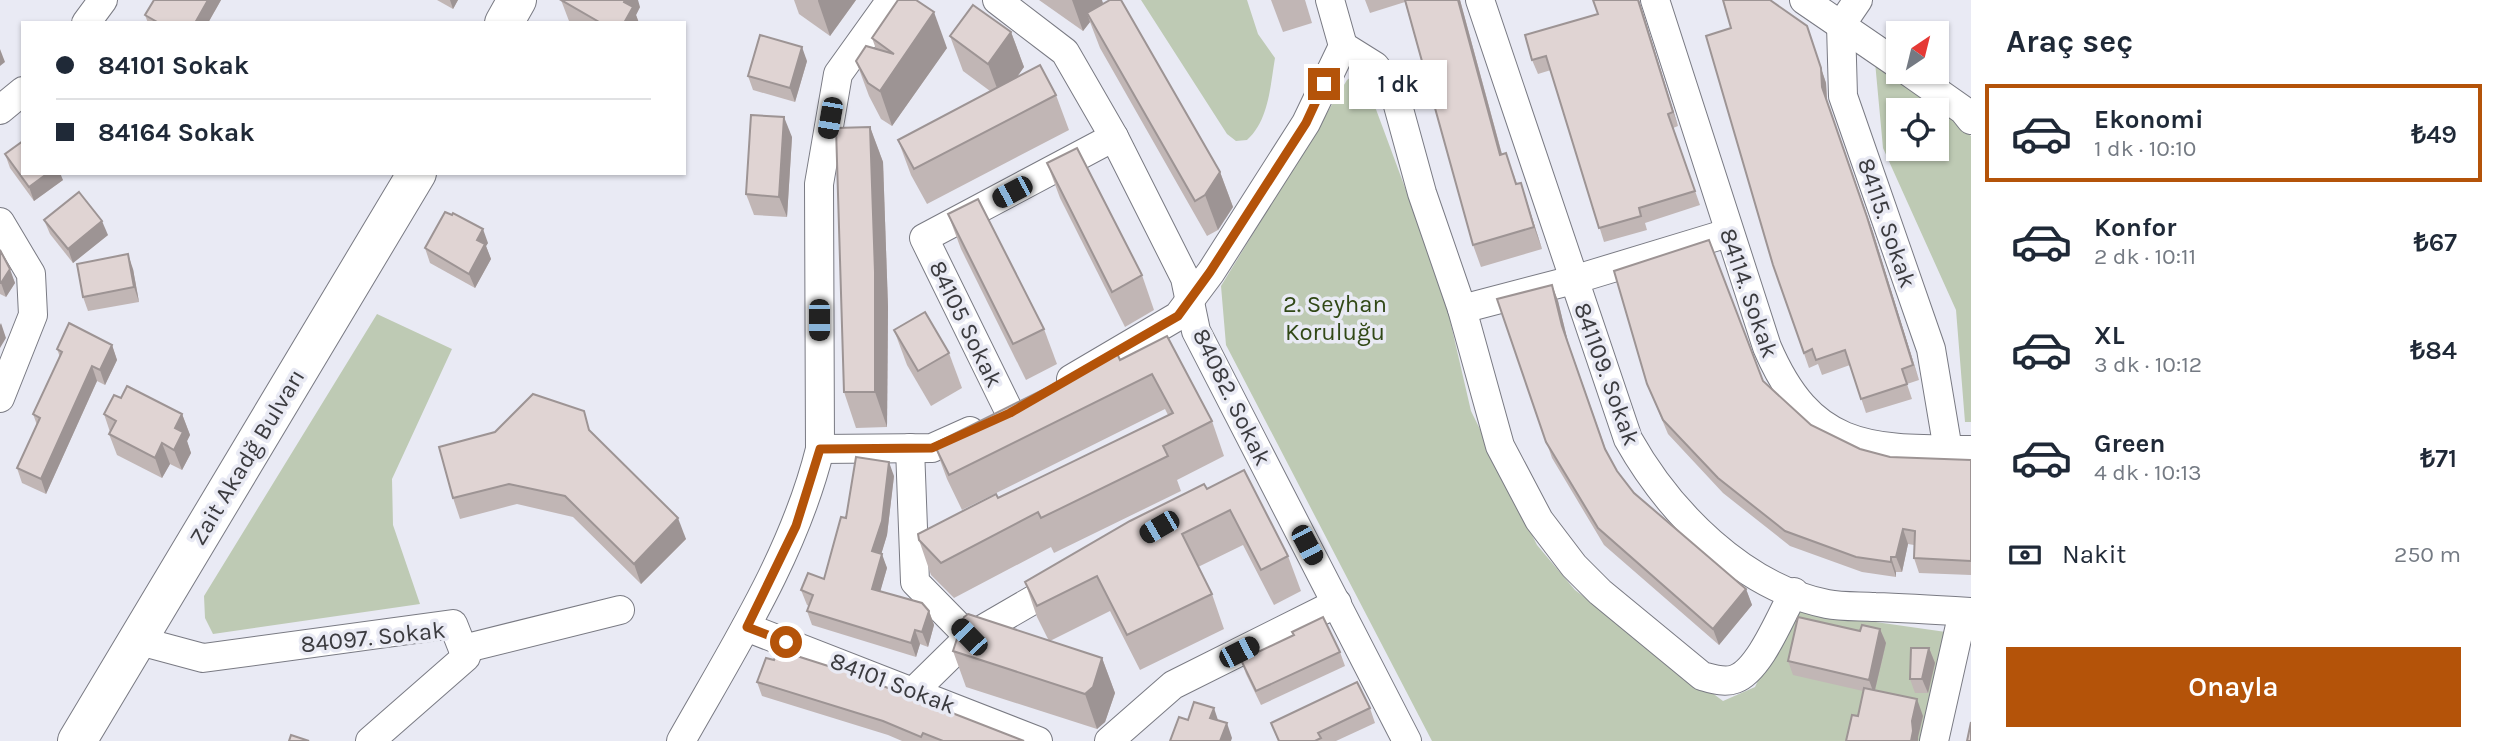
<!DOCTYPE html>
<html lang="tr">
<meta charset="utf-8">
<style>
body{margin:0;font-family:Karla,sans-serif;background:#f6f6f7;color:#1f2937;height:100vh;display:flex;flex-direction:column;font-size:26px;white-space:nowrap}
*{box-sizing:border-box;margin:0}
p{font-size:23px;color:#747a83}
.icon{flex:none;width:38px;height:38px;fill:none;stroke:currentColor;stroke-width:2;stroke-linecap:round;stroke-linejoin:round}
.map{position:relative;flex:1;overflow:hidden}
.side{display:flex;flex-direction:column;background:#fff;width:525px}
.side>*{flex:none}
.banner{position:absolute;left:21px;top:21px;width:665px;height:154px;border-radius:0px;box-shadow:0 2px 5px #0004;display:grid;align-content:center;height:154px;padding:0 35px;background:#fff}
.needle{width:46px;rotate:35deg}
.controls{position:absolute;left:1886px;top:21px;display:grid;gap:14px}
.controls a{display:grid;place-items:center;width:63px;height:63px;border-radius:0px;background:#fff;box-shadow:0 2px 5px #0004;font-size:35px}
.end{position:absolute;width:32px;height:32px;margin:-16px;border:9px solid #b45309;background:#fff;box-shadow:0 0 0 4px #fff}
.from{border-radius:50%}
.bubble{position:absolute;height:49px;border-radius:0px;background:#fff;box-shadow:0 2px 5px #0004;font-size:23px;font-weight:600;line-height:49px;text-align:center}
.car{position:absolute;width:21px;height:42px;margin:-21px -10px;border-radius:9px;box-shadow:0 0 5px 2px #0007;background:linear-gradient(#222 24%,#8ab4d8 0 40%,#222 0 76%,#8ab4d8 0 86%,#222 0)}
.banner b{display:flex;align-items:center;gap:24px;height:66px;font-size:26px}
.banner b+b{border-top:2px solid #e0e1e3}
.banner i{width:18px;height:18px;background:#1f2937}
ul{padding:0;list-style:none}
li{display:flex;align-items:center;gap:21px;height:98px;margin:0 14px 10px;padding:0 21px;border:4px solid transparent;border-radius:0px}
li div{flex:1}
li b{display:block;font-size:26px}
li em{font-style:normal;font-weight:600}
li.selected{border-color:#b45309}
li>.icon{width:63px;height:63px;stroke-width:1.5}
h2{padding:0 35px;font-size:32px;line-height:84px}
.pay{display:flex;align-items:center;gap:18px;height:77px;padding:0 35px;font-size:26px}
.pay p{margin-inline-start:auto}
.primary-button{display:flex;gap:14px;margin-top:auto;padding:14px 35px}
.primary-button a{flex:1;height:80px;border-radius:0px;background:#b45309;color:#fff;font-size:28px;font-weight:600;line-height:80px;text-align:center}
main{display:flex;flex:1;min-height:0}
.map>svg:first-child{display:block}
.green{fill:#becab4;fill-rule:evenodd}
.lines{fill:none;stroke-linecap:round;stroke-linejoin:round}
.street-casing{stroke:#797a83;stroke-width:30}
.secondary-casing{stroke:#797a83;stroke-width:40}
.street{stroke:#fff;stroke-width:28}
.secondary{stroke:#fff;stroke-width:38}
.wall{fill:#c1b6b5}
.shaded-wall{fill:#9d9494}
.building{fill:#e0d4d3;stroke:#9d9494;stroke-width:2}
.route{stroke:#b45309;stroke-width:9}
.labels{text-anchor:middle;stroke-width:7;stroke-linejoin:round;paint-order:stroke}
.street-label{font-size:24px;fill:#3b3b3f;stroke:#e9eaf4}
.park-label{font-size:24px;fill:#314816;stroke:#e9eaf4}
</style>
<main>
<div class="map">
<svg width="1971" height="741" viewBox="0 0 1971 741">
<rect width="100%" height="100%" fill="#e9eaf4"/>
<g class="green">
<path d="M 1141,0 L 1247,0 L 1258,34 L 1275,58 C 1270,87 1269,120 1247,140 L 1236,141 L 1227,134 Z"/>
<path d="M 1874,51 L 1971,136 L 1971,422 L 1965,422 L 1956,310 L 1883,148 ZM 1899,110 L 1937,110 L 1937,149 L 1899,149 Z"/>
<polygon points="1356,73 1364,77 1443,290 1471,411 1537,545 1575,590 1723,701 1755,687 1791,610 1946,632 1929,741 1432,741 1226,345 1221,286 1347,80"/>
<polygon points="377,314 452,349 392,479 393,525 420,604 213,634 205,618 204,596"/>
</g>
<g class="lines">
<g class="street-casing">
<g id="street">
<polyline points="997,0 1065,52 1114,137 1185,278 1196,331 1407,741"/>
<polyline points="1330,0 1343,46"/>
<path d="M 1480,0 L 1628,439 C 1669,512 1742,587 1827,604 C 1842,607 1860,606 1875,607 C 1907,608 1939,610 1971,612"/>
<path d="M 1655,0 L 1767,347 C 1812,452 1870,449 1971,450"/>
<polyline points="1804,0 1899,65"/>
<polyline points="1858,0 1841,25 1843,96 1931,349 1948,450"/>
<polyline points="86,23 103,0"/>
<path d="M 1343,46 L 1375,66 L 1394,91 L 1422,193 L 1462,309 L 1500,446 L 1539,520 L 1574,566 L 1600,592 L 1702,676 C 1713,679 1724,683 1735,679 C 1760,670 1781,615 1794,592"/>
<polyline points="1909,72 1963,110 1971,120"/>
<polyline points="0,110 23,91"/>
<polyline points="0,222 31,274 33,315 0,398"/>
<polyline points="1462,309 1573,280 1728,233"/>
<polyline points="1071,379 1178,316 1211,272 1306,123 1343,46"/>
<polyline points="1010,413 924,238 1114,137"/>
<polyline points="910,448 915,582 969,637"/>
<polyline points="820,449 932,448 970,431"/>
<polyline points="746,627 1038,741"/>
<polyline points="136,640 203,658 453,624 466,657 370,741"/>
<polyline points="463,649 620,610"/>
<polyline points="915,690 969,637 1064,582"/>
<path d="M 681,741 C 734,647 794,554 820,449 L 819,184 L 838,74 L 891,0"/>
<polyline points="1109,741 1173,685 1337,603"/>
<polyline points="1934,741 1963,612"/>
</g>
</g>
<g class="secondary-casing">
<g id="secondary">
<polyline points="504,23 517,0"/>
<polyline points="77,741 417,173"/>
</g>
</g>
<use href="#street" class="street"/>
<use href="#secondary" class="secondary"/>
</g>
<g class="wall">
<polygon points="154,0 221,0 208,23 148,23 145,15"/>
<polygon points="437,0 458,0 453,9"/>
<polygon points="561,0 640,7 636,15 639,23 572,23 569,21"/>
<polygon points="794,0 856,0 830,36 799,14"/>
<polygon points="1039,0 1102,0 1102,4 1220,172 1233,207 1218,230 1207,236 1100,48 1090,22 1083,31"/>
<polygon points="1271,0 1305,0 1312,23 1283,32"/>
<polygon points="1365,0 1460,0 1502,154 1514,175 1517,184 1521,183 1542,249 1481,267 1473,245 1405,2 1370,13"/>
<polygon points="1639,0 1678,126 1673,128 1700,205 1645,223 1647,230 1604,242 1551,70 1538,74 1532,60 1598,14"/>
<polygon points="1807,26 1826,83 1827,101 1873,232 1919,380 1907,384 1912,399 1866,413 1850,365 1822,375 1818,364 1809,368 1773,265"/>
<polygon points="1011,32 1024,67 1017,77 1056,95 1069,130 927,204 911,175 898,140 990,91 963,71 950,36"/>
<polygon points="872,38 947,48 892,126 881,119 869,96 856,61 876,49"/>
<polygon points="807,61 795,102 753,90 748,76"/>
<polygon points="870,127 883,162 888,307 887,427 856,428 844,392"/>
<polygon points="792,137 787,217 754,215 746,194"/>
<polygon points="5,154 63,180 34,201 10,168"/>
<polygon points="1047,163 1142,275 1154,310 1125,327 1060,198"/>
<polygon points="948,214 1044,329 1057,364 1026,380 961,249"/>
<polygon points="44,220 108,235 73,263 50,234"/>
<polygon points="488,243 486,246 491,259 475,288 430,263 425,248"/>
<polygon points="0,250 15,283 6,297 0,294"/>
<polygon points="133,269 139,302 88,311 83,297"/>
<polygon points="1552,285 1558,301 1568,342 1606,450 1617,471 1634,493 1746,589 1752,605 1719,645 1604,545 1552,458 1497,299"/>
<polygon points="894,330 949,353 962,388 931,406 907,365"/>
<polygon points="1167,336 1212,421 1224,456 1177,480 1181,491 1054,553 1051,547 954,598 931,575 919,540 998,498 1168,415 1165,409 962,510 947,479 934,444 1120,360"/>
<polygon points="112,345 117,360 105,385 97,381 46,494 22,483 17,468 37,425 33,414 60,357 57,349"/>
<polygon points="1763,381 1811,425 1860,449 1890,457 1971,460 1971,575 1919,573 1914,558 1914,545 1908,544 1902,572 1896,572 1896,577 1862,572 1790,546 1723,493 1668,434 1647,384"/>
<polygon points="121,398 182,414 190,435 187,441 191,453 182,470 170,464 162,478 117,455 109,434 110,432 104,414"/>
<polygon points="592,432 686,539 641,584 573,517 517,504 460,519 453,498"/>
<polygon points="894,476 887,535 881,554 887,568 880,591 929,611 934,625 928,647 920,644 916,657 812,625 807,611 809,606 807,605 801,590 824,579 846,518"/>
<polygon points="1207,489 1288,556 1301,591 1274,605 1243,545 1198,567 1212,594 1224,629 1140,670 1110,611 1050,641 1102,658 1115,693 1105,722 1097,729 966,687 953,651 1049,641 1037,617 1025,582"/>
<polygon points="1880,629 1886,643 1875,690 1923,716 1918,737 1918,741 1846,741 1858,716 1863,691 1793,675 1788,661 1860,631"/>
<polygon points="1929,648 1935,663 1928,693 1915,693 1910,679"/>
<polygon points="1340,652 1345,666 1261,705 1246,674 1241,660"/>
<polygon points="757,682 1024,741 902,741 888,735 762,696"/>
<polygon points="1370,708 1375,723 1336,741 1278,741 1271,723"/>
</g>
<g class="shaded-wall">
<polygon points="208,0 221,0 208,23 195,23"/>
<polygon points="450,0 458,0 453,9"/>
<polygon points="625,0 638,0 640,7 636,15 639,23 624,23"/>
<polygon points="818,0 856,0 830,36 818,1"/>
<polygon points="1072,0 1102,0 1103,3 1091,20 1087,13 1090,22 1083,31"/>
<polygon points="1458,0 1460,0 1508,177 1500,155"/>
<polygon points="1638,0 1639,0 1678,126 1673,112"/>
<polygon points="934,12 947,48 892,126 880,91"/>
<polygon points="1807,26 1826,83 1827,101 1873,232 1919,380 1822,87"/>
<polygon points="1011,32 1024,67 1001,99 988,64"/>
<polygon points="802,47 807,61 795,102 790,88"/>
<polygon points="0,49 5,62 0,66"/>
<polygon points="784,117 792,137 787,217 779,197"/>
<polygon points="870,127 883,162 888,307 887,427 875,392"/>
<polygon points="1220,172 1233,207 1218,230 1205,195"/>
<polygon points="48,173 60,173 63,180 34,201 29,187"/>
<polygon points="1521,183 1542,249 1534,227"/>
<polygon points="102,221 108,235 73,263 68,249"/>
<polygon points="483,229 488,243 486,246 491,259 475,288 469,274 477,240"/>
<polygon points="128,254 133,269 139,302 134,287"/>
<polygon points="10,269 15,283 6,297 1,283"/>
<polygon points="1552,285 1558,301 1568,342 1562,326"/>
<polygon points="1,323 6,338 0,348 0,325"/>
<polygon points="112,345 117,360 105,385 100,370"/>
<polygon points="92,366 97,381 46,494 41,479"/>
<polygon points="182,414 190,435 187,441 191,453 182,470 174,450 175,428"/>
<polygon points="162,443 170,464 162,478 155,458"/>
<polygon points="889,462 894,476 887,535 878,565 872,551"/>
<polygon points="678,518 686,539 641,584 634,564"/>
<polygon points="1903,529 1908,544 1902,572 1896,557"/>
<polygon points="882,554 887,568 877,603 872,589"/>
<polygon points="1891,557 1896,572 1896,577 1891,562"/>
<polygon points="1746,589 1752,605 1719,645 1713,629"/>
<polygon points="929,611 934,625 928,647 922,632"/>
<polygon points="1880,629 1886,643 1874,694 1869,680"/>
<polygon points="915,630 920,644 916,657 911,643"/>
<polygon points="1929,648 1935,663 1928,693 1922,679"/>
<polygon points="1102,658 1115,693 1105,722 1097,729 1085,694"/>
<polygon points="1917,699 1923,716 1918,737 1918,741 1911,741 1912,721"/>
<polygon points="1214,708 1219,723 1210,718"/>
<polygon points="1227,723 1232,738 1231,741 1220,741"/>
</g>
<g class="building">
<polygon points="154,0 208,0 195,23 159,23 145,15"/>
<polygon points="561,0 625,0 624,2 633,7 624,23 601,23"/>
<polygon points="898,0 916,0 934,12 880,91 868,83 856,61 866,46 894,54 872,38"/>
<polygon points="1110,0 1121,0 1220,172 1205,195 1195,201 1087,13"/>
<polygon points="1405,0 1458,0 1500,155 1506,153 1516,184 1521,183 1534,227 1473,245"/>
<polygon points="1593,0 1638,0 1673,112 1668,114 1695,191 1639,208 1641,216 1599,228 1546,56 1532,60 1525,35 1598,14"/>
<polygon points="1723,0 1770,0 1807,26 1821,68 1822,87 1867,217 1913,365 1902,369 1907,384 1861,399 1845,350 1816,360 1812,349 1804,353 1773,265 1706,36 1731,28"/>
<polygon points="973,5 1011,32 988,64 950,36"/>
<polygon points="760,35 802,47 790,88 748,76"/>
<polygon points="1040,65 1056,95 914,169 898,140"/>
<polygon points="751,115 784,117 779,197 746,194"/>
<polygon points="870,127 875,272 875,392 844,392 836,128"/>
<polygon points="23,141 23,173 48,173 29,187 5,154"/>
<polygon points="1077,148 1142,275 1112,292 1047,163"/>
<polygon points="79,192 102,221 68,249 44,220"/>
<polygon points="978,199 1044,329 1013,344 948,214"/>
<polygon points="445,212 452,215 453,213 483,229 477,240 485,244 469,274 425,248"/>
<polygon points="1709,240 1763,381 1811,425 1860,449 1890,457 1971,460 1971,561 1914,558 1915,531 1903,529 1896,557 1891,557 1891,562 1856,557 1785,531 1718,478 1663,420 1647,384 1614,271"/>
<polygon points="0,250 10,269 1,283 0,283"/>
<polygon points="128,254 134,287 83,297 77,264"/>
<polygon points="1552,285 1562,326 1605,449 1617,471 1634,493 1746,589 1713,629 1598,528 1546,442 1497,299"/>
<polygon points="925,312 949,353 918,371 894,330"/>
<polygon points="69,323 112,345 100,370 92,366 41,479 17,468 40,418 33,414 62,352 57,349"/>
<polygon points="1167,336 1212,421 1163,446 1168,456 1041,518 1038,512 941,563 919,540 918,534 996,494 998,498 1173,413 1152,374 949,475 934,444 1117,353 1120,360"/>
<polygon points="127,386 182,414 175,428 183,432 174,450 162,443 155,458 109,434 116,421 104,414 114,395 121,398"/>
<polygon points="533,394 584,411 589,430 678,518 634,564 565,496 509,484 453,498 439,447 495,432"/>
<polygon points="856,457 889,462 882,521 872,551 882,554 872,589 922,603 929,611 922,632 915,630 911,643 807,611 813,595 801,590 808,573 824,579 841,517 846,518"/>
<polygon points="1244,470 1288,556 1261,570 1230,510 1182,534 1212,594 1127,635 1097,576 1037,606 1025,582 1130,521 1204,484 1207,489"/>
<polygon points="968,614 1102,658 1093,687 1085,694 953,651 964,617"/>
<polygon points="1323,617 1340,652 1256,691 1241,660 1294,635 1292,632"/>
<polygon points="1798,617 1860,631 1862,625 1880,629 1869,680 1788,661"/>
<polygon points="1911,648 1929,648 1922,679 1910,679"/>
<polygon points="778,650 847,672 1024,741 943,741 923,733 921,737 883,721 757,682 766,658 774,660"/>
<polygon points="1357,682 1370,708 1318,733 1321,738 1315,741 1279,741 1271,723"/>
<polygon points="1864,688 1917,699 1912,721 1913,731 1911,741 1846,741 1852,715 1858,716"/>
<polygon points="1194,702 1214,708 1210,718 1227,723 1220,741 1170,741 1179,717 1188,720"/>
<polygon points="1971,722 1971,741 1967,741"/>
<polygon points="291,735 309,741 289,741"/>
</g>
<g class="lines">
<polyline class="route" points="786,642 747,627 796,526 820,449 932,448 1010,413 1178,316 1210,272 1306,123 1324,84"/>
</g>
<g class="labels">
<g class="street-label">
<text transform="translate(1887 223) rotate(71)" y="8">84115. Sokak</text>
<text transform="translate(1749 293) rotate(71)" y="8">84114. Sokak</text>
<text transform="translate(966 324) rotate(64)" y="8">84105 Sokak</text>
<text transform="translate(1607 374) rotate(70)" y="8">841109. Sokak</text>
<text transform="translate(1232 397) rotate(64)" y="8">84082. Sokak</text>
<text transform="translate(247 457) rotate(-59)" y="8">Zait Akadğ Bulvarı</text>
<text transform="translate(373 637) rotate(-6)" y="8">84097. Sokak</text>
<text transform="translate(893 683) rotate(21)" y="8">84101 Sokak</text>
</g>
<g class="park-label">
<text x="1335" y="312">2. Seyhan<tspan x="1335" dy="28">Koruluğu</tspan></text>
</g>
</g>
</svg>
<div class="controls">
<a><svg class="needle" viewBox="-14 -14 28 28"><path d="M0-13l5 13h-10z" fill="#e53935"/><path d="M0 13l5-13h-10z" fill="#747a83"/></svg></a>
<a><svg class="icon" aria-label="locate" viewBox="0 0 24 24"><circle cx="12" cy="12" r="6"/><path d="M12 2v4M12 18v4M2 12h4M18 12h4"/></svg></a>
</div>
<i class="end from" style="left:786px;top:642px"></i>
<i class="end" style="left:1324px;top:84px"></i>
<div class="bubble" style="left:1349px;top:60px;width:98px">1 dk</div>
<i class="car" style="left:830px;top:118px;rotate:190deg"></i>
<i class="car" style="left:1012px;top:192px;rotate:242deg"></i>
<i class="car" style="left:819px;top:320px;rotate:180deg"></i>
<i class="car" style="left:1159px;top:527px;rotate:240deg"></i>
<i class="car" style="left:1307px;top:545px;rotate:152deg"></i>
<i class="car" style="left:969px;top:637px;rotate:316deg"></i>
<i class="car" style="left:1239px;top:652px;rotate:63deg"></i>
<div class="banner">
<b><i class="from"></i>84101 Sokak</b>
<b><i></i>84164 Sokak</b>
</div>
</div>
<section class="side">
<h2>Araç seç</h2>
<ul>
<li class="selected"><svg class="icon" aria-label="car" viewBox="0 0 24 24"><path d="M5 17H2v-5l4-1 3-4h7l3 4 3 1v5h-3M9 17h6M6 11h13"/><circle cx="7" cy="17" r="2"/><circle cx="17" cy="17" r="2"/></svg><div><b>Ekonomi</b><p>1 dk · 10:10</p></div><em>₺49</em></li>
<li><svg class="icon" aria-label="car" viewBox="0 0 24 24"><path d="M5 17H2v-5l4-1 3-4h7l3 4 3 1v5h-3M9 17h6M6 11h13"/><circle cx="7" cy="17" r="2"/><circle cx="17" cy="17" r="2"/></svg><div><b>Konfor</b><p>2 dk · 10:11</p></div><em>₺67</em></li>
<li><svg class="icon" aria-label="car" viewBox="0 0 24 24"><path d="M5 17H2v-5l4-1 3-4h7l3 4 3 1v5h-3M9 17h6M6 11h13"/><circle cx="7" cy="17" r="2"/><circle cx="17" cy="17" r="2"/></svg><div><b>XL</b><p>3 dk · 10:12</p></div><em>₺84</em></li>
<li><svg class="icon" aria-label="car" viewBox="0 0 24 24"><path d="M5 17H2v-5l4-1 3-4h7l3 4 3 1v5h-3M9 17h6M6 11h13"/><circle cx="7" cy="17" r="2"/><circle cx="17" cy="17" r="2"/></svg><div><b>Green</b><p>4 dk · 10:13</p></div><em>₺71</em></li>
</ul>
<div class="pay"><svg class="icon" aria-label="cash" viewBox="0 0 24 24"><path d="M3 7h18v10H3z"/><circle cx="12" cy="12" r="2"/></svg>Nakit<p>250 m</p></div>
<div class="primary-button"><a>Onayla</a></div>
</section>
</main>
